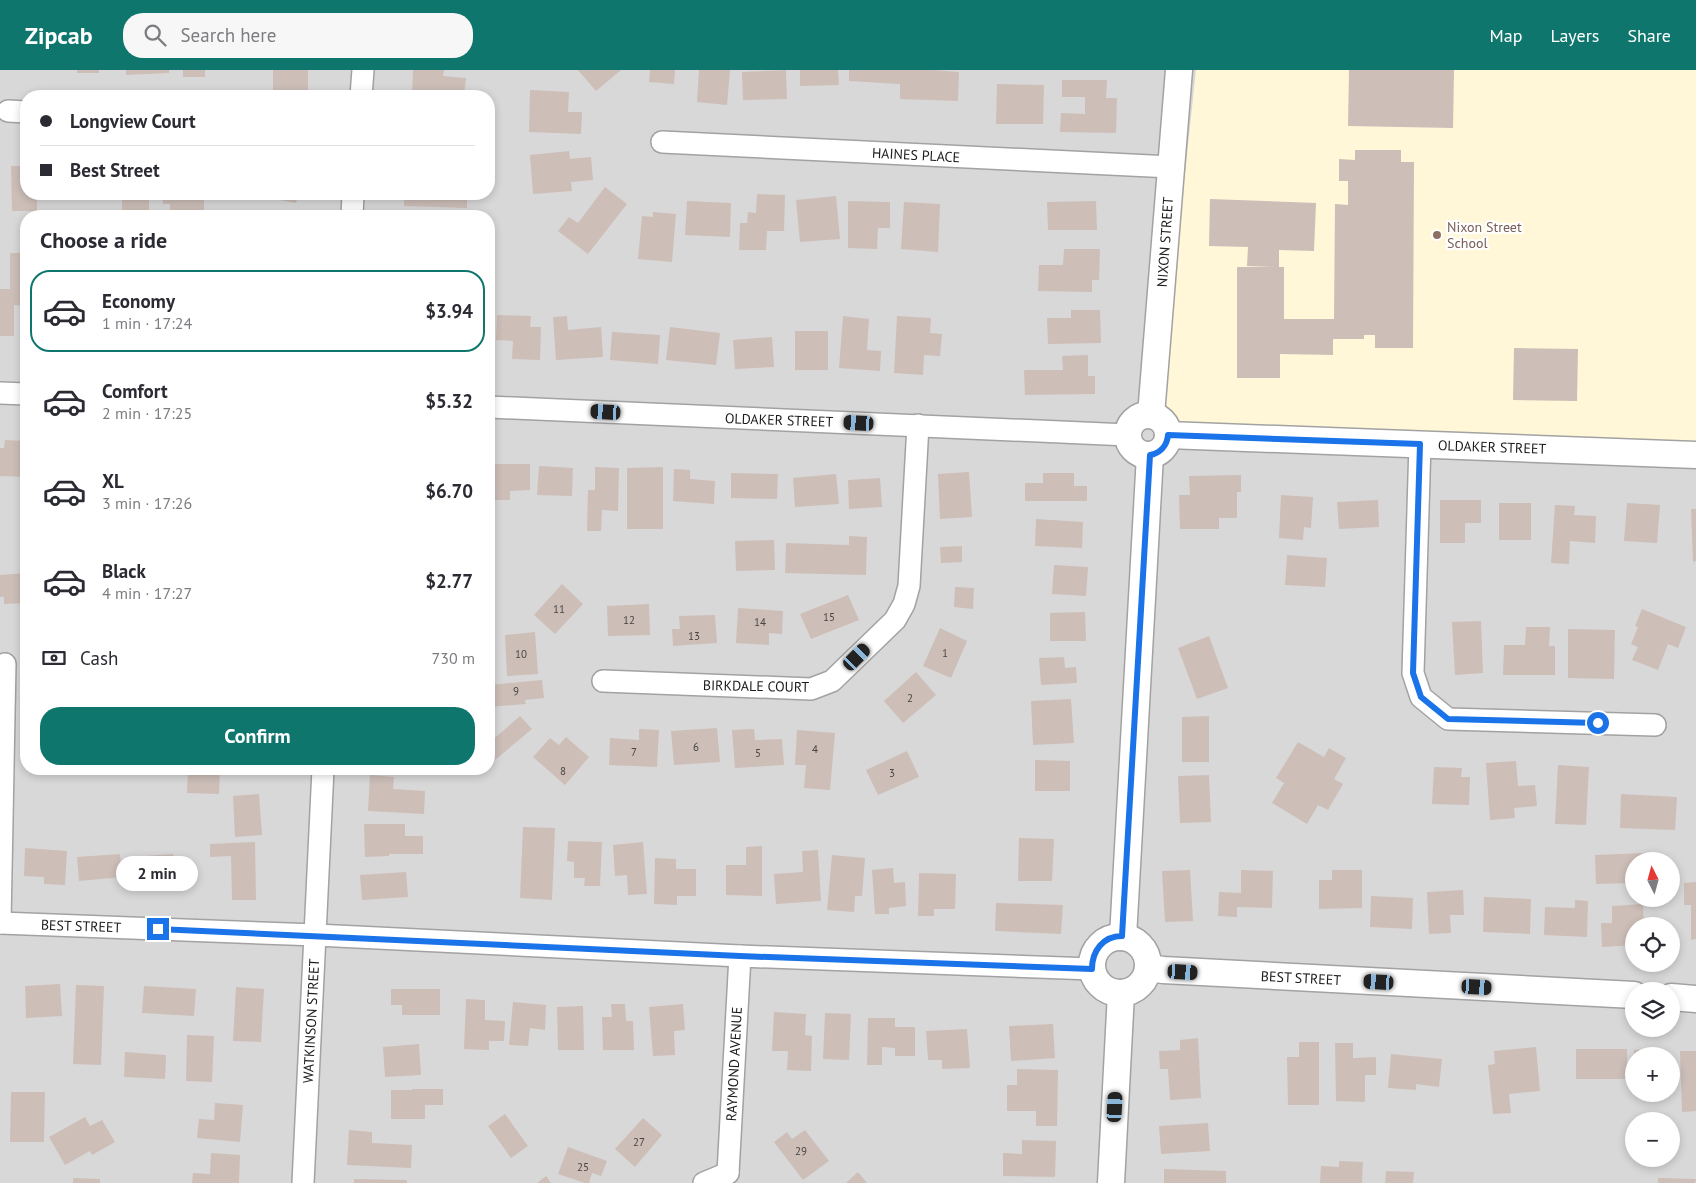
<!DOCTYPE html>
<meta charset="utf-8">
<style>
body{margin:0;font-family:"PT Sans",sans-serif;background:#f7f7f7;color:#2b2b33;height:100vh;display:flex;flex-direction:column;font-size:19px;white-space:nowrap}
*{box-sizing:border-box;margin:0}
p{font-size:16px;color:#7c7c81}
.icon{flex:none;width:28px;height:28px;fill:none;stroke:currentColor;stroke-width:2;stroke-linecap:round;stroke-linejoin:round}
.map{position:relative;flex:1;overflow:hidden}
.sheet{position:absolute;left:20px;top:140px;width:475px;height:565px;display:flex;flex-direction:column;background:#fff;border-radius:20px;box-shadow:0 2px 8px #0003}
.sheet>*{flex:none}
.banner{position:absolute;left:20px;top:20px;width:475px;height:110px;border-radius:20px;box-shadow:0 2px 8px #0003;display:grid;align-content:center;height:110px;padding:0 20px;background:#fff}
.needle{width:32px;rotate:354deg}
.buttons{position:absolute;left:1625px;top:782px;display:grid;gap:10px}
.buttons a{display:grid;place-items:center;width:55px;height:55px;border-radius:50%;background:#fff;box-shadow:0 2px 8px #0003;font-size:25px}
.end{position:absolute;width:22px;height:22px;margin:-11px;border:6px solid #1a73e8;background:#fff;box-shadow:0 0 0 2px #fff}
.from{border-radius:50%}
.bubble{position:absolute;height:35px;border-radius:18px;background:#fff;box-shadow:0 2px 8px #0003;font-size:16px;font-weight:600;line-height:35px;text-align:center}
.car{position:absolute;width:15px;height:30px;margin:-15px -8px;border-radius:6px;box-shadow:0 0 4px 1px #0007;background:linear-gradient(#222 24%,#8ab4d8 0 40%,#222 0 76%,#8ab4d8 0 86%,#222 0)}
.banner b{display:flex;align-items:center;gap:18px;height:48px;font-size:19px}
.banner b+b{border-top:1px solid #e1e1e2}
.banner i{width:12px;height:12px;background:#2b2b33}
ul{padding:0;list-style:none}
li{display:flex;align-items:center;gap:15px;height:82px;margin:0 10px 8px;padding:0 10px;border:2px solid transparent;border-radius:20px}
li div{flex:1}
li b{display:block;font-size:19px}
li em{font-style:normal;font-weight:600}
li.on{border-color:#0f766e}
li>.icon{width:45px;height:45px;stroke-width:1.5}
h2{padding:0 20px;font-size:22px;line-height:60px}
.pay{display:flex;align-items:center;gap:12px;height:55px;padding:0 20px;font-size:19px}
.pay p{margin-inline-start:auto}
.cta{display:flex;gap:10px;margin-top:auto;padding:10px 20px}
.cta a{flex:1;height:58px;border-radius:20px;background:#0f766e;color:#fff;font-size:20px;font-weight:600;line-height:58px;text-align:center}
header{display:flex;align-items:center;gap:30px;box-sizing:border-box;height:70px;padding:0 25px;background:#0f766e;color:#fff}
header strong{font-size:24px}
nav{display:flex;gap:28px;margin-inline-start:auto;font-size:18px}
.search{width:350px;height:45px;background:#f7f7f7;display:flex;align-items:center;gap:12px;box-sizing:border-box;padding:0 18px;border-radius:20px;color:#7c7c81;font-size:19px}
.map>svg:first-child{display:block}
.residential{fill:#d9d8d8;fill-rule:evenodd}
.education{fill:#fff7d7}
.building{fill:#cdbeb8}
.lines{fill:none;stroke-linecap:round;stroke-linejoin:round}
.minor-casing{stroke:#a2a2a2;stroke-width:24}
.tertiary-casing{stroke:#a2a2a2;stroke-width:29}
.minor{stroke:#fff;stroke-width:21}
.tertiary{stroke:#fff;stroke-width:26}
.route{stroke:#1a73e8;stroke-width:6}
.education-dot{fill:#8d6e63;stroke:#fff;stroke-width:2}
.labels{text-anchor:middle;stroke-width:4.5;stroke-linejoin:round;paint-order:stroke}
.number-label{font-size:11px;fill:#484442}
.street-label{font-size:14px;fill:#1b1b1b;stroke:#fff}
.education-label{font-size:14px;fill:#785e54;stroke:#fff;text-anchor:start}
</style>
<header>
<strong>Zipcab</strong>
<div class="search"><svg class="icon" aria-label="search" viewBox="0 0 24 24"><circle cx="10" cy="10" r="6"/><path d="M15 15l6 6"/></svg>Search here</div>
<nav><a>Map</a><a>Layers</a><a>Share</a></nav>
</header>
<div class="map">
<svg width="1696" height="1113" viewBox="0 0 1696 1113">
<rect width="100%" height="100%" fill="#eee6df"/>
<path class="residential" d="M 0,0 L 1696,0 L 1696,1113 L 0,1113 ZM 26,26 L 489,26 L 489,124 L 26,124 ZM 26,146 L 489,146 L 489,699 L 26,699 ZM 1634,791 L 1671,791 L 1671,829 L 1634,829 ZM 1634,856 L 1671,856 L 1671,894 L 1634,894 ZM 1634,921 L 1671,921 L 1671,959 L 1634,959 ZM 1634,986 L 1671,986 L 1671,1024 L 1634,1024 ZM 1634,1051 L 1671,1051 L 1671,1089 L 1634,1089 Z"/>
<polygon class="education" points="1196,0 1696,0 1696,372 1181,354 1161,330"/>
<g class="building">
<rect x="77" y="0" width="22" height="3"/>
<polygon points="126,0 169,0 169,3 126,5"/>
<rect x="183" y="0" width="22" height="7"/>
<rect x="273" y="0" width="35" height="24"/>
<polygon points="413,0 444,0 443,6 466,8 464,26 412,26"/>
<polygon points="578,0 621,0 596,21"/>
<polygon points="650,0 675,0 674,14 649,12"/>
<polygon points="699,0 730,0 727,35 697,32"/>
<polygon points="786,0 787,29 743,30 742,2"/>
<polygon points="800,0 838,0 839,15 800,16"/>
<polygon points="849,0 933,0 959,2 958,31 900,29 900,14 849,11"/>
<polygon points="1349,0 1454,0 1453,58 1348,56"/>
<polygon points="1062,10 1107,10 1106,28 1117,28 1116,63 1060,62 1061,43 1085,44 1085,27 1062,27"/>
<polygon points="997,14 1044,15 1043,54 996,54"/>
<polygon points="530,20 569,22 568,42 582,42 581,64 529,62"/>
<polygon points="1355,80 1401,80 1401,92 1414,92 1413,278 1375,278 1375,265 1364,265 1364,269 1333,269 1333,285 1280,284 1280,308 1237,308 1237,197 1275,197 1247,196 1248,177 1209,176 1210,129 1316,133 1314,181 1279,180 1279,197 1284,197 1284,249 1334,249 1335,134 1348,135 1348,111 1339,111 1339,89 1355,90"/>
<polygon points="569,81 570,89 591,87 593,110 571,112 572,121 533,124 530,85"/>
<polygon points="11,96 26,96 26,124 37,124 37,141 12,141"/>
<polygon points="605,117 627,134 588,184 558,161 569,147 578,153"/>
<rect x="122" y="124" width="27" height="22"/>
<polygon points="162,124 204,124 204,146 170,146 170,134 163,134"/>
<polygon points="248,124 298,124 296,133"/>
<polygon points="404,124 467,124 467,138 404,136"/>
<polygon points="757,124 785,125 784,161 767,161 766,180 739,180 740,153 747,153 748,142 756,143"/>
<polygon points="836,126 840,169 800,172 796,130"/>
<polygon points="687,131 731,133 730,167 685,165"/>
<polygon points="848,131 890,132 890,158 878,158 877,179 848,178"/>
<polygon points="1096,131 1097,160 1048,160 1047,132"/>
<polygon points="904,132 940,134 938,182 901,179"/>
<polygon points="653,142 676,144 672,192 638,189 642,146 653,147"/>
<polygon points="406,143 426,145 426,146 406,146"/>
<polygon points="1064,179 1100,179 1099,210 1092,210 1092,222 1038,221 1039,195 1063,195"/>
<polygon points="10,183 26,183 26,236 14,235 14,266 0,266 0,219 10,219"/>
<polygon points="1071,240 1100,240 1101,273 1048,274 1047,248 1071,248"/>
<polygon points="497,245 531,246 530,257 541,257 540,290 512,289 513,271 496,270"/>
<polygon points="567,246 568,260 601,257 603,287 556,290 553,247"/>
<polygon points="843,246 869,249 867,280 881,281 880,301 839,298"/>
<polygon points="897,246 931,248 930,263 942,264 940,286 924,285 923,305 894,303"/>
<polygon points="670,257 720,263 716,295 666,290"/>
<rect x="795" y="261" width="33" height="39"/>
<polygon points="612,262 660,265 658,294 610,290"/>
<polygon points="772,267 774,297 735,299 733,270"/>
<polygon points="1514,278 1578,279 1577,331 1513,330"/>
<polygon points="1088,285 1088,306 1095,306 1095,324 1025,325 1024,300 1063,300 1062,286"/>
<polygon points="5,370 26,371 25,407 0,406 0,378 4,378"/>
<polygon points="493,394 530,394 530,420 510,421 510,430 493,430"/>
<polygon points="539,396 573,398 572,426 537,425"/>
<polygon points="595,397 619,398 618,441 602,440 601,461 587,461 588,420 595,420"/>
<polygon points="663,397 663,459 627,459 627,398"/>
<polygon points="674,399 690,400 690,409 715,411 714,434 673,431"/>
<polygon points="969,402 972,447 940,449 938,404"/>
<polygon points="731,403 778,404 777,429 731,428"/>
<polygon points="1043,403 1074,403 1074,416 1087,416 1087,431 1025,431 1025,413 1043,413"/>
<polygon points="836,404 839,434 795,437 793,408"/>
<polygon points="1241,405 1241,422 1237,422 1237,448 1219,448 1219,459 1180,459 1179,425 1190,425 1189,406"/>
<polygon points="880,408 882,437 849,439 848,410"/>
<polygon points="1281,425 1313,427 1311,458 1304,457 1303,470 1279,468"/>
<polygon points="1378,430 1379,457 1339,459 1337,432"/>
<polygon points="1440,430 1481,430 1481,453 1465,453 1465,473 1440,473"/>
<rect x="1499" y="433" width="32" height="37"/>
<polygon points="1627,433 1660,435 1657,473 1624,471"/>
<polygon points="1555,435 1575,436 1574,445 1596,446 1595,473 1570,471 1569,494 1551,493"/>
<polygon points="1691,439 1696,439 1696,491 1693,492"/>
<polygon points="1036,449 1083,452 1082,478 1035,476"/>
<polygon points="849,466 867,467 866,505 785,503 786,473 849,475"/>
<polygon points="774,470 775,500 736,501 735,471"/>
<polygon points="962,476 962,492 941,493 940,477"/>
<polygon points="1287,485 1327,488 1325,517 1285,515"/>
<polygon points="1054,495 1088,497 1086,526 1052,524"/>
<polygon points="26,503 26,533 4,534 4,527 0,527 0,505"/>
<polygon points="562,514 583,534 555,564 534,545"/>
<polygon points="955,517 974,518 973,539 954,537"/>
<polygon points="848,525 859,550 811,569 800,544"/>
<polygon points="649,534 650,565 608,566 607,536"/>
<polygon points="738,538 783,541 782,564 769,563 769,575 736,573"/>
<polygon points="1642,539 1686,557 1678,578 1668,574 1658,600 1632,590 1638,577 1631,574 1638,557 1635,556"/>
<polygon points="1085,542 1086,571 1050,571 1050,543"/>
<polygon points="715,545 717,573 673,576 672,559 680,559 679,546"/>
<polygon points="1481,551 1483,603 1455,605 1452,552"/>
<polygon points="1526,557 1550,557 1549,576 1555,576 1555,605 1503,605 1504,575 1525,575"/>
<polygon points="940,558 967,571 951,608 923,596"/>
<polygon points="1568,559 1615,560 1614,609 1568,608"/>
<polygon points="535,562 538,604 507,606 505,565"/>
<polygon points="1209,566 1228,618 1197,629 1178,578"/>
<polygon points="1064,587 1065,598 1076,597 1077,613 1041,615 1039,588"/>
<polygon points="916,602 936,625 903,653 884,631"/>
<polygon points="542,610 544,628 525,630 526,634 489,637 489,615"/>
<polygon points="1071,629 1074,673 1033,675 1031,631"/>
<polygon points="520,646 532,659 495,690 489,682 489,673"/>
<polygon points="1209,646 1209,692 1182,692 1182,647"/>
<polygon points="717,658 720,692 674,695 671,661"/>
<polygon points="639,659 659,660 657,697 609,695 610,668 639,670"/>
<polygon points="754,659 755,670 782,669 784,695 735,698 732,660"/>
<polygon points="797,660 835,663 830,720 804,718 806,695 795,695"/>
<polygon points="566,667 589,687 565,715 533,687 550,668 559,675"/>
<polygon points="1298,672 1324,687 1329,678 1346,688 1334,709 1343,714 1328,740 1318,735 1307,754 1272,733 1284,713 1276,708"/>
<polygon points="907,681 919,707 878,725 866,700"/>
<polygon points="1035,690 1070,691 1070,721 1035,721"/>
<polygon points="1516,691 1518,716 1535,715 1537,736 1514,738 1515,748 1490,750 1486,693"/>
<polygon points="1558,695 1589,697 1586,755 1555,754"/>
<polygon points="1434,697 1462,698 1461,707 1470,707 1469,735 1432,734"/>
<polygon points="188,699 204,700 204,699 220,699 219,724 187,723"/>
<polygon points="370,705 394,707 393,719 425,721 424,744 368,741"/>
<polygon points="1209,705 1211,752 1180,753 1178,706"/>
<polygon points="259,724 262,765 235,767 233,726"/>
<polygon points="1621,724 1677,727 1675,760 1620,758"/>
<polygon points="364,754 405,754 405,766 423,766 423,784 389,784 389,786 365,787"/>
<polygon points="523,757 555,758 552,830 520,828"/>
<polygon points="1019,768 1054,769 1052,811 1018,811"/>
<polygon points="568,771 602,772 600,816 584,816 585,808 574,808 574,792 567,791"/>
<polygon points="255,772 256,830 232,830 231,786 210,787 210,774"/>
<polygon points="643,772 647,824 628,825 627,805 615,806 613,775"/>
<polygon points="762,776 762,826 726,825 726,795 746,795 746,777"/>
<polygon points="25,778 67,781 65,815 44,814 44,807 24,806"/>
<polygon points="818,780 821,831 776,834 774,804 803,802 802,781"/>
<polygon points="1644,783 1644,791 1634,791 1634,813 1596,814 1595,785"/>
<polygon points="120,784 122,807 79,811 77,787"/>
<polygon points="173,784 175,809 133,812 131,787"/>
<polygon points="832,785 865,788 862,826 855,826 854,842 827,840"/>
<polygon points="655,788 676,789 676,799 696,799 696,826 677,826 677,835 654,834"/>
<polygon points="893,798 894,813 905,812 906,836 889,838 889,844 875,844 872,800"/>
<polygon points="1190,800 1193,851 1165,852 1162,801"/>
<polygon points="1241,800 1273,801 1272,838 1237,837 1237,847 1218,846 1219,822 1241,823"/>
<polygon points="1332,800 1362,800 1362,838 1319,839 1319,810 1332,810"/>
<polygon points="406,802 408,827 362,830 360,805"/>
<polygon points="919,803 956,804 955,839 934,839 934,846 918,846"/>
<polygon points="1696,812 1696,869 1691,870 1691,835 1684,835 1684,813"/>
<polygon points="1463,820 1464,845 1450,845 1451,863 1429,864 1427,822"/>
<polygon points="1371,826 1413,828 1412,859 1370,857"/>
<polygon points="1484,827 1531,829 1530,864 1483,862"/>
<polygon points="1575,830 1588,831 1587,867 1544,865 1545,837 1575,838"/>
<polygon points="996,833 1063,835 1061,864 995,861"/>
<polygon points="1643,834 1644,856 1634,856 1634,875 1602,877 1601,853 1612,853 1612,836"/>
<polygon points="60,914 62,946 26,948 25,916"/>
<polygon points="76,915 104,916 101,995 73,994"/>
<polygon points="144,916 196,919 194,946 142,943"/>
<polygon points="236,917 264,919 261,972 233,971"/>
<polygon points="391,919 440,919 440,945 402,945 402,935 391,935"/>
<polygon points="466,929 485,930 485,950 505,951 504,971 489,971 489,980 464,979"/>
<polygon points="513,932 546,935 545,960 530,958 528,976 509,975"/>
<polygon points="611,934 625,934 626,951 633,951 634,980 603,980 602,947 612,947"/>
<polygon points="683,934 685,960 674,961 675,985 653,986 649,937"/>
<polygon points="583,936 584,980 558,980 557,937"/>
<polygon points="774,942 806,944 805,965 812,966 811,1001 787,1000 788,981 772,981"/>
<polygon points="825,943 851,944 849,990 823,989"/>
<polygon points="868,948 895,948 895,957 915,957 915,986 895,986 895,978 882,977 882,995 867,995"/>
<polygon points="1053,954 1055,988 1011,991 1009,956"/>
<polygon points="967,959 970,998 942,999 942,990 928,990 926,961"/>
<polygon points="187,965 214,966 212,1012 186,1011"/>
<polygon points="1198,968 1201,1028 1170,1030 1168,999 1160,999 1159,981 1180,980 1180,970"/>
<polygon points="1299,972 1319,972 1319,1035 1288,1035 1287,987 1299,987"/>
<polygon points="1335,973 1353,973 1353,988 1376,987 1376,1005 1365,1005 1365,1032 1336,1031"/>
<polygon points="419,974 421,1005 385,1007 383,977"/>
<polygon points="1536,977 1540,1021 1509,1024 1511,1043 1493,1044 1488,995 1495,994 1494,981"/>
<rect x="1576" y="979" width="51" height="30"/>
<polygon points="1657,979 1657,986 1634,986 1634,980"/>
<polygon points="1680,981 1696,981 1696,1041 1682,1042"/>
<polygon points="125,982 166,985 165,1009 124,1007"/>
<polygon points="1391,984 1442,989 1439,1017 1416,1014 1416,1020 1388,1018"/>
<polygon points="1017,999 1058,1000 1057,1056 1036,1056 1036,1041 1007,1041 1007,1015 1017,1015"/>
<polygon points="412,1019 443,1019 443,1035 425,1035 425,1049 391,1049 391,1020 412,1020"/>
<polygon points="11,1022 45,1022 44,1072 10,1072"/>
<polygon points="1636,1024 1671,1024 1671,1026 1636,1028"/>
<polygon points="215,1033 243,1035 240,1072 197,1068 199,1049 214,1050"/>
<polygon points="505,1044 528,1076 511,1088 488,1056"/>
<polygon points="85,1047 90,1056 102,1050 115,1072 92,1085 90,1081 65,1095 49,1067"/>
<polygon points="643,1048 662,1065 635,1097 615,1079"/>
<polygon points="1208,1053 1210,1081 1161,1084 1159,1056"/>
<polygon points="349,1060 372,1062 372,1073 412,1075 411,1098 347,1095"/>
<polygon points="805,1060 829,1091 803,1110 774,1072 787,1062 792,1069"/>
<polygon points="1022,1070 1056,1071 1055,1107 1003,1106 1003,1083 1022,1084"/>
<polygon points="568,1077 607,1091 601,1106 592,1103 589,1113 585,1113 558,1104"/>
<polygon points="211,1083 240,1085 239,1113 192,1113 193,1103 210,1104"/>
<polygon points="1339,1091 1363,1092 1362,1113 1320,1113 1321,1096 1339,1097"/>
<polygon points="1164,1099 1226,1101 1226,1113 1164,1113"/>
<polygon points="1386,1101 1414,1102 1413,1113 1385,1113"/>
<polygon points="858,1102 867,1113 846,1113"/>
<polygon points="546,1106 551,1113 537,1113"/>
<polygon points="73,1108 100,1109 100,1113 73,1113"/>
<polygon points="1658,1108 1696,1109 1695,1113 1658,1113"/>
<polygon points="354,1109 407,1110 407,1113 354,1113"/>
</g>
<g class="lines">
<g class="minor-casing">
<g id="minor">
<polyline points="361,26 363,0"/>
<polyline points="8,41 26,42"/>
<polyline points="662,72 1171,97"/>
<polyline points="352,146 353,124"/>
<polyline points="0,323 26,324"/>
<polyline points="489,337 1128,365"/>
<polyline points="1420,374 1413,603 1421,627 1448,649 1655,655"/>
<polyline points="603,611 811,619 832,611 895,550 904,534 909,516 918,355"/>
<polyline points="0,853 316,865 740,886 1092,899"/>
<polyline points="0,853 5,594"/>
<polyline points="728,1103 740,886"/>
<polyline points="303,1113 323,699"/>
<polyline points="704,1113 728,1103"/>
</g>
</g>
<g class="tertiary-casing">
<g id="tertiary">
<polyline points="1151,345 1179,0"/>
<circle cx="1148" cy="365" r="20"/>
<polyline points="1168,365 1696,385"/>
<circle cx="1120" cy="895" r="28"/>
<polyline points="1123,867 1150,385"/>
<polyline points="1148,898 1163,900 1634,925"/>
<polyline points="1671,927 1696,929"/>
<polyline points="1111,1113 1121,923"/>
</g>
</g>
<use href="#minor" class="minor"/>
<use href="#tertiary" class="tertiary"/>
</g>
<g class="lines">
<path class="route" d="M 158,859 L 740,886 L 1092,899 C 1092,881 1103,866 1122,866 L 1150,385 C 1160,383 1167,376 1168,365 L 1420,374 L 1413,603 L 1421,627 L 1448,649 L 1598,653"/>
</g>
<circle class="education-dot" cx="1437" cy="165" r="5"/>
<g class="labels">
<g class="number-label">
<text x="559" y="543">11</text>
<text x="829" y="551">15</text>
<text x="629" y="554">12</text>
<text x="760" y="556">14</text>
<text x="694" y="570">13</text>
<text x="945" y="587">1</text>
<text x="521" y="588">10</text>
<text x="516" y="625">9</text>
<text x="910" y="632">2</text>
<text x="696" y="681">6</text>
<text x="815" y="683">4</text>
<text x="634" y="686">7</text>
<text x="758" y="687">5</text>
<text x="563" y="705">8</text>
<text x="892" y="707">3</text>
<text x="639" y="1076">27</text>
<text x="801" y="1085">29</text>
<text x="583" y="1101">25</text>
</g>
<g class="street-label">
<text transform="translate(916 85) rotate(3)" y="5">HAINES PLACE</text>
<text transform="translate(1165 172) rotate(-86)" y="5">NIXON STREET</text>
<text transform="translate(779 350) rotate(2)" y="5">OLDAKER STREET</text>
<text transform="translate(1492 377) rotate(2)" y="5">OLDAKER STREET</text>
<text transform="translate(756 616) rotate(1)" y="5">BIRKDALE COURT</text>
<text transform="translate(81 856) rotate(2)" y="5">BEST STREET</text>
<text transform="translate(1301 908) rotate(3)" y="5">BEST STREET</text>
<text transform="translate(311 951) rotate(-87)" y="5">WATKINSON STREET</text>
<text transform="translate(734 994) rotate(-87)" y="5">RAYMOND AVENUE</text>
</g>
<g class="education-label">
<text x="1447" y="162">Nixon Street<tspan x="1447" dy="16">School</tspan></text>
</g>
</g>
</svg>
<div class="buttons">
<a><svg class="needle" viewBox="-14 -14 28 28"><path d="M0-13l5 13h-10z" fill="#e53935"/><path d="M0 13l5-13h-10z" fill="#7c7c81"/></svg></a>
<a><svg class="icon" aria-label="locate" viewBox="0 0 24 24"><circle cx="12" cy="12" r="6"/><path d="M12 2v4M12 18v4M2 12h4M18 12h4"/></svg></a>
<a><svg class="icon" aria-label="layers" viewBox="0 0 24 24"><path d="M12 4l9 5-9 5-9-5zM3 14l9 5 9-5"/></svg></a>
<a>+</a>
<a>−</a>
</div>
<i class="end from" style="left:1598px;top:653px"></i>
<i class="end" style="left:158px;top:859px"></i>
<div class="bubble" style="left:116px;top:786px;width:82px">2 min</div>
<i class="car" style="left:606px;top:342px;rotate:273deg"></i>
<i class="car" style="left:859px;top:353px;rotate:273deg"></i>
<i class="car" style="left:857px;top:587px;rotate:45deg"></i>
<i class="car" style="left:1183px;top:902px;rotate:93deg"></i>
<i class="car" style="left:1379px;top:912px;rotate:273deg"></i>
<i class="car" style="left:1477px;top:917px;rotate:93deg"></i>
<i class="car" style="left:1115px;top:1037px;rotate:3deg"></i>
<div class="banner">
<b><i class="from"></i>Longview Court</b>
<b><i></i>Best Street</b>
</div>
<section class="sheet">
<h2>Choose a ride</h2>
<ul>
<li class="on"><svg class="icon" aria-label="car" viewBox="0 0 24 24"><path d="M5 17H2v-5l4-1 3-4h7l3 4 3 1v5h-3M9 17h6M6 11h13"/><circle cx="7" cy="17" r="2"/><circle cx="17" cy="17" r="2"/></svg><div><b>Economy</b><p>1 min · 17:24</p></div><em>$3.94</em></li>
<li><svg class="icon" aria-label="car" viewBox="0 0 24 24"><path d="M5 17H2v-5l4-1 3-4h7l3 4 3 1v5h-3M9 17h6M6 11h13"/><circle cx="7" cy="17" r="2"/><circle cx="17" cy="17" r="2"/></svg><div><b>Comfort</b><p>2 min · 17:25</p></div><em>$5.32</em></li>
<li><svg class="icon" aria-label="car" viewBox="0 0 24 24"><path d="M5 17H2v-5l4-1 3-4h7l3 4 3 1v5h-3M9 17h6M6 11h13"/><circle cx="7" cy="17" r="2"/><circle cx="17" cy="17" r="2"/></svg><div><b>XL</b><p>3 min · 17:26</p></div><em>$6.70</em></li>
<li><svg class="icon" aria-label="car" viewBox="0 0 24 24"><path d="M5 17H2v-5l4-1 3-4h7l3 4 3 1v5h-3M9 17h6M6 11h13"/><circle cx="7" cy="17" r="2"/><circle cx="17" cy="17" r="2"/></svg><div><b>Black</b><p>4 min · 17:27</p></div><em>$2.77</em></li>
</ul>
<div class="pay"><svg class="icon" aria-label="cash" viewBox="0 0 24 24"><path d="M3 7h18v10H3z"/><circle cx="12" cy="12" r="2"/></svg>Cash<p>730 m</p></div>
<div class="cta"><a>Confirm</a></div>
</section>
</div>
